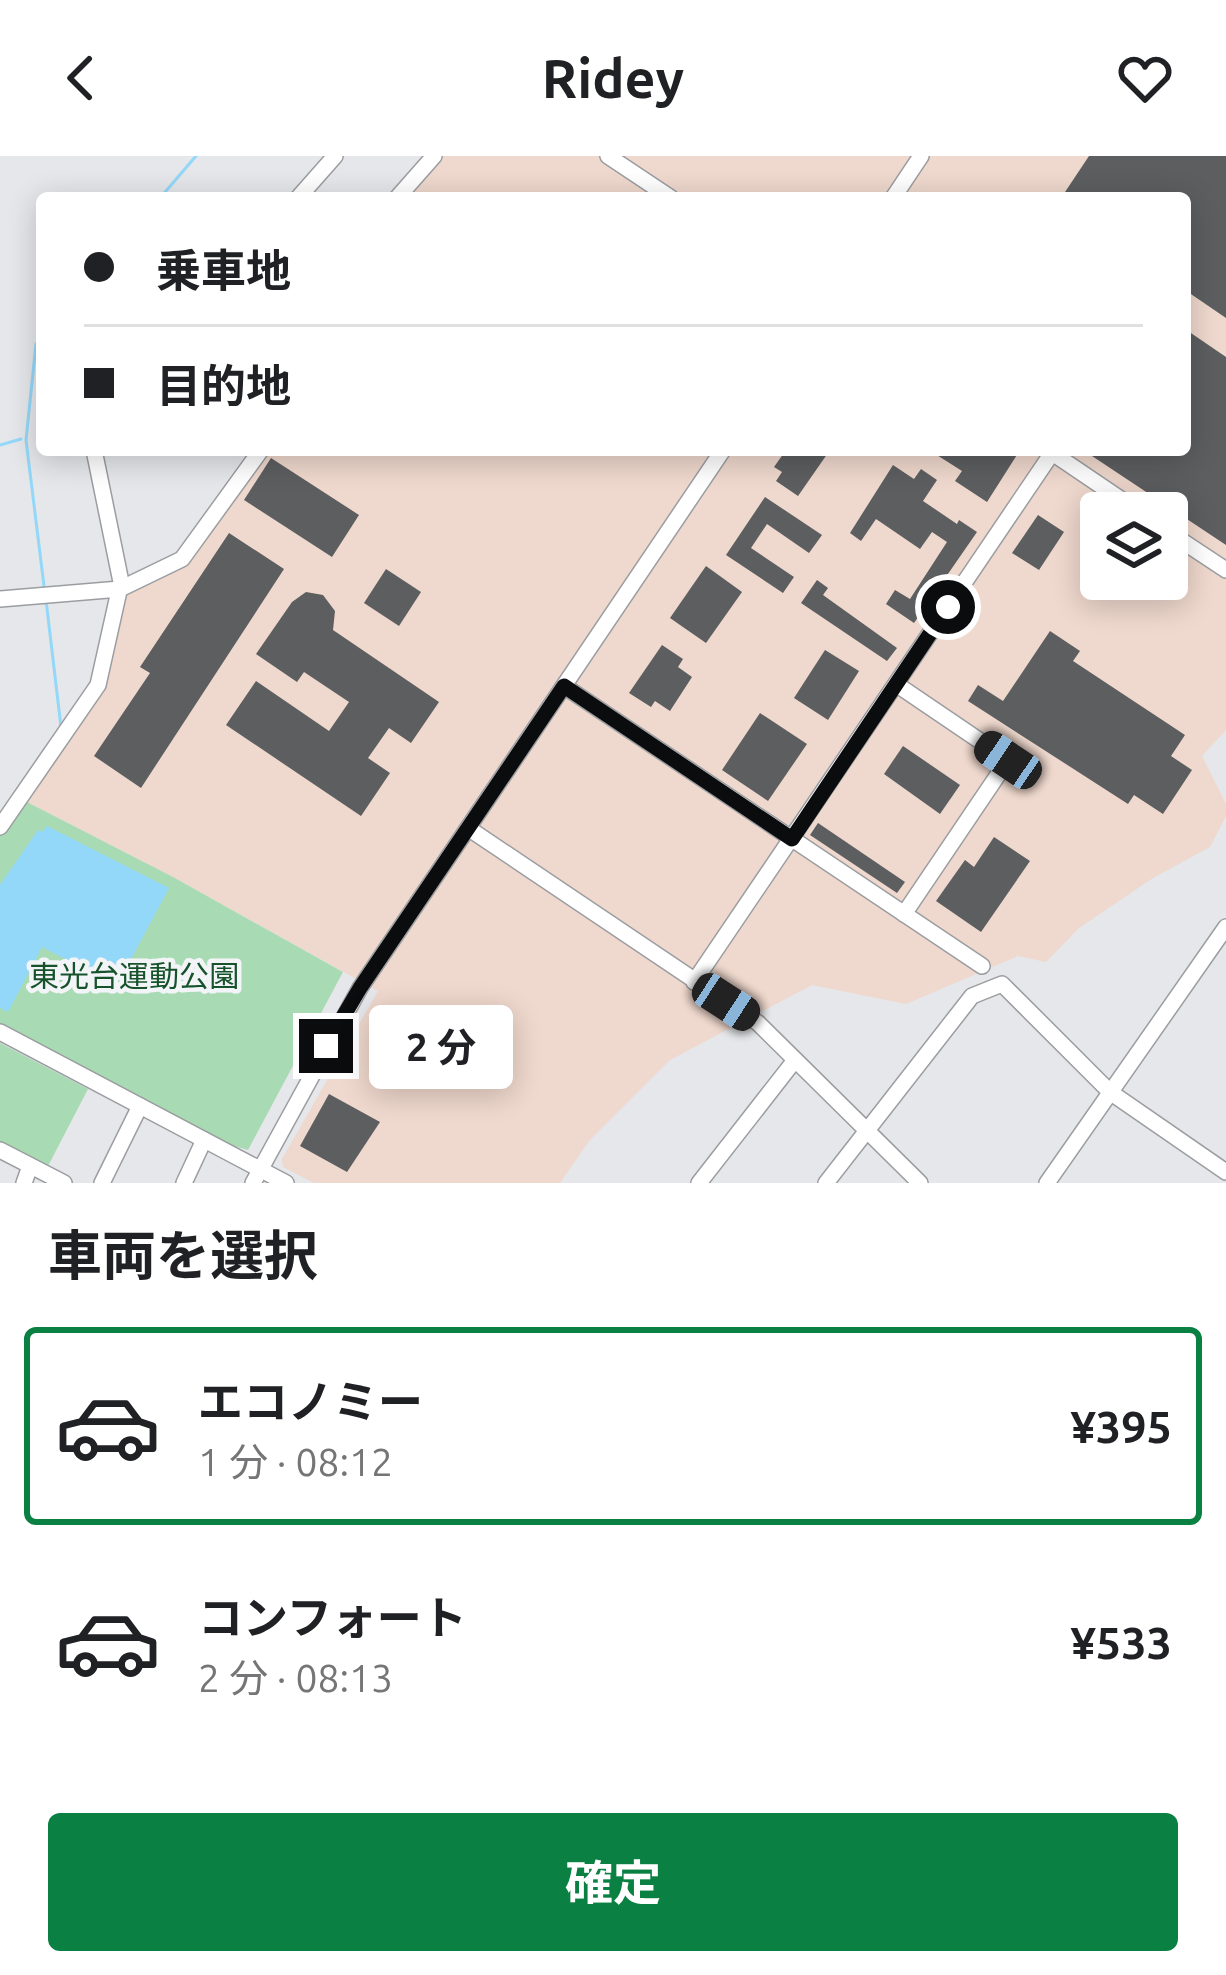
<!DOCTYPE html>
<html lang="ja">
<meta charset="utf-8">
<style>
body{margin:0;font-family:Ubuntu,"Noto Sans JP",sans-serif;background:#f6f6f6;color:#202124;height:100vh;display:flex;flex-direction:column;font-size:45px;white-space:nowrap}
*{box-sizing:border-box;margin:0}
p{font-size:39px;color:#757577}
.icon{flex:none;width:66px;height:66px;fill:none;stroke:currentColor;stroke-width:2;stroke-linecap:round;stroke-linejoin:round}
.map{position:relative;height:1027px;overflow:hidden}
.sheet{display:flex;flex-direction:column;background:#fff;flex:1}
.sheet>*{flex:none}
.banner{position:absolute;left:36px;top:36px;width:1155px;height:264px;border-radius:12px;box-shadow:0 6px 30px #0003;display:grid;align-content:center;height:264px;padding:0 48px;background:#fff}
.tools{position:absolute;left:1080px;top:336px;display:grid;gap:24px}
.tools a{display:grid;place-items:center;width:108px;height:108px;border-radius:12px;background:#fff;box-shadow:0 6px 30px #0003;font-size:60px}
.end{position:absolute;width:54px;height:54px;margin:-27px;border:15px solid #0b0c0d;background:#fff;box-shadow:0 0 0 6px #fff}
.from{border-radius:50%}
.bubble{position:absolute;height:84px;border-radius:12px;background:#fff;box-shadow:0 6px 30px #0003;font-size:39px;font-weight:700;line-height:84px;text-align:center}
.car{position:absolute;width:36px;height:72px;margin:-36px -18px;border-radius:15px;box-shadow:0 0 9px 3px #0007;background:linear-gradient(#222 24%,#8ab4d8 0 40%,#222 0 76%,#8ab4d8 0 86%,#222 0)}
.banner b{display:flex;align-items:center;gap:42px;height:114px;font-size:45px}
.banner b+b{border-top:3px solid #e0e0e0}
.banner i{width:30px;height:30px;background:#202124}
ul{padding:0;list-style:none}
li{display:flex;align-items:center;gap:36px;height:198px;margin:0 24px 18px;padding:0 24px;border:6px solid transparent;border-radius:12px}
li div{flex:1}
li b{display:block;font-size:45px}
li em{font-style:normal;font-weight:700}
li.active{border-color:#0b8043}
li>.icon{width:108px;height:108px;stroke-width:1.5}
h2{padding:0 48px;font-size:54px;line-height:144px}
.action{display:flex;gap:24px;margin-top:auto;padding:24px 48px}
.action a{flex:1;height:138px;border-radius:12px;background:#0b8043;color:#fff;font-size:48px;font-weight:700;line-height:138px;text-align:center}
header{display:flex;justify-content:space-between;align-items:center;height:156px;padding:0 48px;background:#fff;font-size:54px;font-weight:700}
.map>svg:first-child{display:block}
.industrial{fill:#efd8cd;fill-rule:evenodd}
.green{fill:#a8dbb3}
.water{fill:#93d8f9}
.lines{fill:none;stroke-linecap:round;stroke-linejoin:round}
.stream{stroke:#93d8f9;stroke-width:3}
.building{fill:#5c5e60}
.minor-casing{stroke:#9b9da0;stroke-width:18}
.minor{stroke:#fff;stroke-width:15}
.route{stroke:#0b0c0d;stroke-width:15}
.labels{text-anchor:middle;stroke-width:9;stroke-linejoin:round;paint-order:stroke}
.park-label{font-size:30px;fill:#16522a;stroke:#f2f4f7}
</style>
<header><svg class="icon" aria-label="back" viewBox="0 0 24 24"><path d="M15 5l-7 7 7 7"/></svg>Ridey<svg class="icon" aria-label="heart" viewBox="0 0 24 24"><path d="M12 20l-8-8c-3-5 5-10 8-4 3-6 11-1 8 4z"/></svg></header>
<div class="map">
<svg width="1226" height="1027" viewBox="0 0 1226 1027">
<rect width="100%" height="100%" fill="#e5e7ea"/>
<path class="industrial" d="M 441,0 L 1226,0 L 1226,574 L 1202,600 L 1226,648 L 1226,660 L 1210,691 L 1153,722 L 1079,772 L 1046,806 L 1018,800 L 906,848 L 812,829 L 670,904 L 589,985 L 560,1027 L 314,1027 L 283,1011 L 282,1003 L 378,835 L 173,721 L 23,644 L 101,537 L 127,437 L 186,407 L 197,396 L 267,294 L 1185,294 L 1185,42 L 404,42 ZM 1101,357 L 1167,357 L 1167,423 L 1101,423 Z"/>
<g class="green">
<polygon points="23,644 173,721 343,816 248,994 214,984 0,871 0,678"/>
<polygon points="0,887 88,933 47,1012 0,988"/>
</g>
<polygon class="water" points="47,670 169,732 129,807 112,827 42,791 8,856 0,852 0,729 38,674 42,676"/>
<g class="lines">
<g class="stream">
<polyline points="160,42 196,0"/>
<polyline points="42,181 36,188 26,284 44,430"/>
<polyline points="0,289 21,283"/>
<polyline points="46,444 61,571"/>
</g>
</g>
<g class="building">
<polygon points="1089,0 1226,0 1226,162 1185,134 1185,42 1061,42"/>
<polygon points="1185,173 1226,201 1226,389 1083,294 1185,294"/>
<polygon points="786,294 830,294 798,340 776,325 782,316 774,311"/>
<polygon points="929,294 987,294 993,298 995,294 1020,294 987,346 955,325 962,315"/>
<polygon points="271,302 359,359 332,401 244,344"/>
<polygon points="893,309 914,323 921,313 937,324 923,345 957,368 959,364 977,376 914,467 886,448 895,434 910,443 947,386 932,376 920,393 876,363 861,385 850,377"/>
<polygon points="765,341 822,379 809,397 767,368 751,392 794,421 783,437 726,399"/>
<polygon points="1038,359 1064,376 1039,414 1012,397"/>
<polygon points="229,377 284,413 141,632 94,600 150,517 140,511"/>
<polygon points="706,410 742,436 706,487 670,462"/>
<polygon points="386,413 421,436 399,470 364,447"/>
<polygon points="817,424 828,432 823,439 897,492 887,505 801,447"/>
<polygon points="306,436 323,439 335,455 333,474 439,546 411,587 389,572 368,602 390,617 361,660 226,569 256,525 329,575 349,546 304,516 297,526 256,498 292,446"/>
<polygon points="1050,475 1080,495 1073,505 1185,579 1171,600 1192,614 1163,658 1134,639 1128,648 968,545 978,529 1003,545"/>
<polygon points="662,489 683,503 678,511 692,521 670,555 655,545 651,551 629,537"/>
<polygon points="825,494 859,515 828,564 794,542"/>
<polygon points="760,557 807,588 768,645 722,614"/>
<polygon points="903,590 960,629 940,658 884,618"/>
<polygon points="818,667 905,726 897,737 810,679"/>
<polygon points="994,681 1030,705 981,776 936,745 965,704 974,711"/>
<polygon points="329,938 380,966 347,1016 300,990"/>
</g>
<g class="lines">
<g class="minor-casing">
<g id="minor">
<polyline points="608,0 671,42"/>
<polyline points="298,42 335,0"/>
<polyline points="397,42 434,0"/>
<polyline points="893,42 921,0"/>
<polyline points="1048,294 1141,357"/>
<polyline points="1167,375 1226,414"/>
<polyline points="0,443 120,433 182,403 261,294"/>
<polyline points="896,528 1008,604 904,758"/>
<polyline points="564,530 982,810"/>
<polyline points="0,671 98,529 121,426 94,294"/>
<polyline points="468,672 758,867 920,1027"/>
<polyline points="694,826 1052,297"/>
<polyline points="0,876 286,1027"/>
<polyline points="0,994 64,1027"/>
<polyline points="24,1027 30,1010"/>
<polyline points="102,1027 140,950"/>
<polyline points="184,1027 204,984"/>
<polyline points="253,1027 360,832 723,294"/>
<polyline points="699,1027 795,904"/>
<polyline points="826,1027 972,840 1002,828 1110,936 1226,1016"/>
<polyline points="1047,1027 1226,771"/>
</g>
</g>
<use href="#minor" class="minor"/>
</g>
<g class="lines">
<polyline class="route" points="326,890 360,832 564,530 792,683 948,451"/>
</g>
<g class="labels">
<g class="park-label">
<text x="134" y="831">東光台運動公園</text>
</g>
</g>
</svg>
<div class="tools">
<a><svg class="icon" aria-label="layers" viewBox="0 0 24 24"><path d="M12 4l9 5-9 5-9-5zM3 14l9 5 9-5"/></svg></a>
</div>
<i class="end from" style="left:948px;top:451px"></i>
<i class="end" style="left:326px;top:890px"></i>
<div class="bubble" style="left:369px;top:849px;width:144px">2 分</div>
<i class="car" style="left:1008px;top:604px;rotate:304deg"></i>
<i class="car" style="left:726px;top:846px;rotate:123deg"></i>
<div class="banner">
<b><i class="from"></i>乗車地</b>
<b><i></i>目的地</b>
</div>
</div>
<section class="sheet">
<h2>車両を選択</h2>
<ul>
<li class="active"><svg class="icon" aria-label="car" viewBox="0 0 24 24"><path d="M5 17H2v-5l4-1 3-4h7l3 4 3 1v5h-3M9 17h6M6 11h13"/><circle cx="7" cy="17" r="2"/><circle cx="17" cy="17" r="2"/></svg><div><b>エコノミー</b><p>1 分 · 08:12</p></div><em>¥395</em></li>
<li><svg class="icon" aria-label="car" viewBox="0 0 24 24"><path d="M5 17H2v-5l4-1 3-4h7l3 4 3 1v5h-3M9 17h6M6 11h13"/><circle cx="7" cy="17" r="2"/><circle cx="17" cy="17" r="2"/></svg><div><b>コンフォート</b><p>2 分 · 08:13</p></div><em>¥533</em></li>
</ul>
<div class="action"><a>確定</a></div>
</section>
